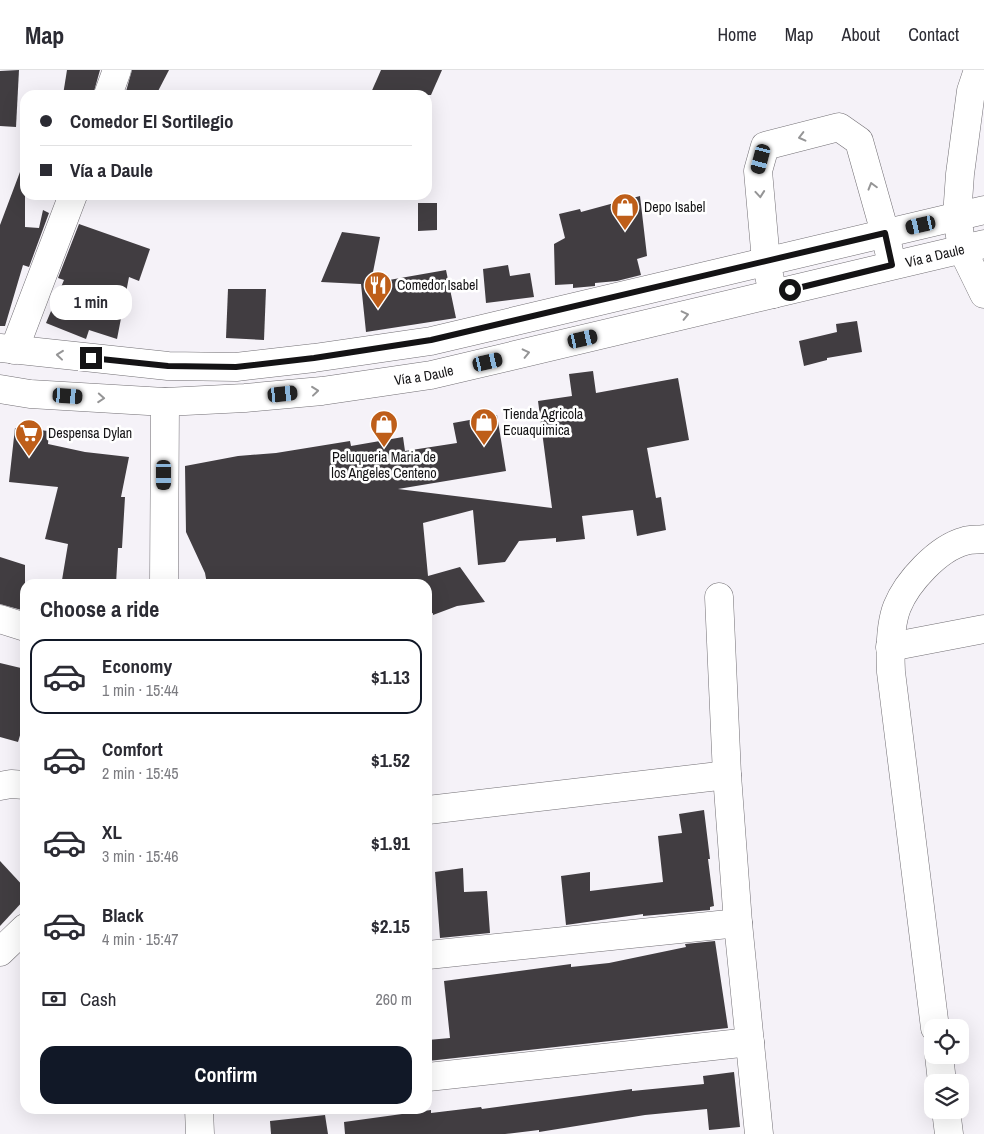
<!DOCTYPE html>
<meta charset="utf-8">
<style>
body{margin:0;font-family:"Archivo Narrow",sans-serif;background:#f2f2f3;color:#2b2b33;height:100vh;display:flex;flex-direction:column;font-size:19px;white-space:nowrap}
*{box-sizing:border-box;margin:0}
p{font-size:16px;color:#7c7c81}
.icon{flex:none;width:28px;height:28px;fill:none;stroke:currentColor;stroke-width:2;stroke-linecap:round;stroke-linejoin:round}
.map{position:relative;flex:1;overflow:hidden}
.sheet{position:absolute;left:20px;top:509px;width:412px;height:535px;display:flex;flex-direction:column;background:#fff;border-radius:15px;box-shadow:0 5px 20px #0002}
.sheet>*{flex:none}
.banner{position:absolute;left:20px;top:20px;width:412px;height:110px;border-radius:15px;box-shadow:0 5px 20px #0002;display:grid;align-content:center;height:110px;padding:0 20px;background:#fff}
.fabs{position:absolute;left:924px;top:949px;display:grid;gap:10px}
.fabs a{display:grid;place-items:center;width:45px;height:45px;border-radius:10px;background:#fff;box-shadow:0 5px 20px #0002;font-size:25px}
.end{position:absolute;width:22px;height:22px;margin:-11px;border:6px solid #141315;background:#fff;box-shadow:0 0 0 2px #fff}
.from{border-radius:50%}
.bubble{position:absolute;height:35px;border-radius:15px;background:#fff;box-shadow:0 5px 20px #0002;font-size:16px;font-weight:700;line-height:35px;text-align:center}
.car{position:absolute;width:15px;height:30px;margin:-15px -8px;border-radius:6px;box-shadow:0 0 4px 1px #0007;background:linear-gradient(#222 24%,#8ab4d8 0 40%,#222 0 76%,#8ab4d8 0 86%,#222 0)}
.banner b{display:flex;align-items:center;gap:18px;height:48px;font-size:19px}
.banner b+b{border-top:1px solid #e1e1e2}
.banner i{width:12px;height:12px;background:#2b2b33}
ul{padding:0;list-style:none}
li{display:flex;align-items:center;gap:15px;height:75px;margin:0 10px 8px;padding:0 10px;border:2px solid transparent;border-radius:15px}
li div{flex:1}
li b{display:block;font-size:19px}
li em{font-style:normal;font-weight:700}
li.current{border-color:#111827}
li>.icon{width:45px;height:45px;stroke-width:1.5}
h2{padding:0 20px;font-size:22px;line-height:60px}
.pay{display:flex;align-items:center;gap:12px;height:55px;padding:0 20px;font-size:19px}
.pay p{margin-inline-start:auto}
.button{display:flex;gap:10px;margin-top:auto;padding:10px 20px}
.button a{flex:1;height:58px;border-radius:15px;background:#111827;color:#fff;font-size:20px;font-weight:700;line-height:58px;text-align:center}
header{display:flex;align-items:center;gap:30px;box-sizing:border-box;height:70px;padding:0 25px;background:#fff;border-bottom:1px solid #e1e1e2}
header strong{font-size:24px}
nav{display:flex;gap:28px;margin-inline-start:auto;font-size:18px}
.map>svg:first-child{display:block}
.building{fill:#413d41}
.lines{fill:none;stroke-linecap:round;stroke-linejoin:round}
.minor-casing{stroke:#726f74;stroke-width:29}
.highway-casing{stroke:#726f74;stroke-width:29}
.minor{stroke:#fff;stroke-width:28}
.highway{stroke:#fff;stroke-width:28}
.oneway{stroke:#959596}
.route{stroke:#141315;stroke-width:6}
.labels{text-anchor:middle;stroke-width:5;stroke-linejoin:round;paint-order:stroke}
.poi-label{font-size:14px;fill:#141315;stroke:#fff;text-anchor:start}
.street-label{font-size:14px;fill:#141315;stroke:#fff}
</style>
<header>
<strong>Map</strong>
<nav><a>Home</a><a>Map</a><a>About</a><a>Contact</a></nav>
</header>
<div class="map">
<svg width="984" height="1064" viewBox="0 0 984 1064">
<rect width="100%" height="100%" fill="#f5f2f8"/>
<g class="building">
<polygon points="19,0 16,57 0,56 0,1"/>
<polygon points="67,0 100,0 93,25 63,25"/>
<polygon points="132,0 169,0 156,25 125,25"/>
<polygon points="381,0 442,0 431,25 370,25"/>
<polygon points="23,94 25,95 25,157 39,158 43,140 49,143 29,197 23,195 5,256 0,256 0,155"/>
<polygon points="640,126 647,186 637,189 641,205 617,211 595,213 595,216 573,218 573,214 555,215 554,174 565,168 559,144 580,139 581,142"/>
<polygon points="418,133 437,133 437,160 418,161"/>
<polygon points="79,154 150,179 139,211 129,207 117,269 89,260 86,269 46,253 64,210 58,208"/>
<polygon points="342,162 380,167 372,207 388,205 389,210 446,200 456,248 366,262 361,214 321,212"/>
<polygon points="508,195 510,206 530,203 534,227 486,233 483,199"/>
<polygon points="228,219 266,219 264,270 226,268"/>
<polygon points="857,251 862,282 827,288 827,290 804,296 799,271 837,262 836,254"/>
<polygon points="593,301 596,323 678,308 689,370 647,378 656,428 661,427 666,460 637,466 633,440 582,446 585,469 556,472 556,468 519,471 505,492 478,495 473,440 423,453 428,506 460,497 485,532 457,536 433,545 433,543 428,545 428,514 207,514 205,503 186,462 185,396 238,386 276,383 350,371 351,376 403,367 405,381 457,373 453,353 497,345 506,401 398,419 552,438 538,331 572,326 569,304"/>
<polygon points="15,358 49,361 48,374 85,382 129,387 121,427 125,427 122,478 118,478 116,514 91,514 92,510 62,510 68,474 45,469 58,417 9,412"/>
<polygon points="0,487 25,495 25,541 0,534"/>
<polygon points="0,593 25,599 25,649 18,672 0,667"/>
<polygon points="704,740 710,789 708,789 714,836 710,837 710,840 643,846 643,844 566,855 561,806 590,802 590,821 663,812 658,766 682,763 679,744"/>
<polygon points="0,791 25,818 25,829 0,856"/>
<polygon points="463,798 464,822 487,821 490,863 440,868 435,802"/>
<polygon points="715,871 728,958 428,991 428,970 450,968 444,911 571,894 571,897 609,893 686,877 685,874"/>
<polygon points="734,1002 740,1057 709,1060 707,1039 645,1045 539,1062 539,1060 505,1064 345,1064 344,1052 431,1040 431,1043 481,1037 482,1039 632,1019 632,1021 704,1014 703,1006"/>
<polygon points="325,1045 328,1064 271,1064 270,1051"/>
</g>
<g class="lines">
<g class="minor-casing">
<g id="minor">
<polyline points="978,0 971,21 960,104 957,146 962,179 984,224"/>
<polyline points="108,25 117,0"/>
<polyline points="773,224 766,191 758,101 765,76 839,57 859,71 885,163 892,195"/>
<polyline points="14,280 73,125"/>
<polyline points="164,514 165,332"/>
<polyline points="719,527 727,705 738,853 759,1064"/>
<polyline points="0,549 25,557"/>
<polyline points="890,577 984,559"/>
<polyline points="0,716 11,714 25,715"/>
<polyline points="428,740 727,705"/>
<polyline points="0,882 25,858"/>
<polyline points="428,885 738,853"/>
<path d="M 935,958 L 891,602 C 890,582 890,555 897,537 C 907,512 938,478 965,471 C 971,469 978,470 984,469"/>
<polyline points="939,985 942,1012"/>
<polyline points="428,1007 750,972"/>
<polyline points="199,1039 200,1064"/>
<polyline points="946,1040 949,1064"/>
</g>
</g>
<g class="highway-casing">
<g id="highway">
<polyline points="0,278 168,296 236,297 314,288 431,271 984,140"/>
<path id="s1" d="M 0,319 L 30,324 L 165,332 L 245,328 L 322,321 L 431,305 L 984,174"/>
</g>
</g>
<use href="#minor" class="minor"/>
<use href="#highway" class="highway"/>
</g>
<defs><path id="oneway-chevron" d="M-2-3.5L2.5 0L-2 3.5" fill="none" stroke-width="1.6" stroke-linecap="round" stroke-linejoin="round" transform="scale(1.25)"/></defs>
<g class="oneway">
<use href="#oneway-chevron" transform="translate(802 67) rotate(166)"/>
<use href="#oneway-chevron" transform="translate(872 116) rotate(-106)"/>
<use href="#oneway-chevron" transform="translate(760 124) rotate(85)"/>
<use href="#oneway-chevron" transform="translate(685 245) rotate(-13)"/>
<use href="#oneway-chevron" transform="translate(526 283) rotate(-13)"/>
<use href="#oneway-chevron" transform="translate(60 285) rotate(-174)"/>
<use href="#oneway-chevron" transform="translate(315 321) rotate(-6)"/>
<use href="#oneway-chevron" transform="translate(101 328) rotate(4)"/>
</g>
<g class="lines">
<polyline class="route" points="91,288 168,296 236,297 314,288 431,270 885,163 892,195 790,220"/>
</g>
<defs>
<g id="shop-pin" transform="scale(1.4375)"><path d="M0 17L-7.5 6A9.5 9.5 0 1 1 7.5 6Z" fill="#be5e19" stroke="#fff"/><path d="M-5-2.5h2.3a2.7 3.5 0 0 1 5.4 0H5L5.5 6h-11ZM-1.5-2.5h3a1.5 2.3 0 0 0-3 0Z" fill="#fff"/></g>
<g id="restaurant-pin" transform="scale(1.4375)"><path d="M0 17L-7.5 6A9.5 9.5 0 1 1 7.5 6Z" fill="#be5e19" stroke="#fff"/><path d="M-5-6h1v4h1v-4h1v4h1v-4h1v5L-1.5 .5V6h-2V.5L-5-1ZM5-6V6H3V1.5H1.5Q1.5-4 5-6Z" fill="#fff"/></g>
<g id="supermarket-pin" transform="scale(1.4375)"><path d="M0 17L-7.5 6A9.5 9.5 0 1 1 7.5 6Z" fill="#be5e19" stroke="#fff"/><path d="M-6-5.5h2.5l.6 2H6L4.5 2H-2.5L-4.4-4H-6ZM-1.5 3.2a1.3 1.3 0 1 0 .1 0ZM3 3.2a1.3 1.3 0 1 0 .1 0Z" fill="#fff"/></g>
</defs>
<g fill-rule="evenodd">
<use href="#shop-pin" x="625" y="137"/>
<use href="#restaurant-pin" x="378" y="215"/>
<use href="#shop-pin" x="484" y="352"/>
<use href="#shop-pin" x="384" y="354"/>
<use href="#supermarket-pin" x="29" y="363"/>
</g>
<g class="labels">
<g class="poi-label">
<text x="644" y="142">Depo Isabel</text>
<text x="397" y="220">Comedor Isabel</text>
<text x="503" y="349">Tienda Agricola<tspan x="503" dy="16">Ecuaquimica</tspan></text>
<text x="48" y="368">Despensa Dylan</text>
<text x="384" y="392" text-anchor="middle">Peluqueria Maria de<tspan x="384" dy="16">los Angeles Centeno</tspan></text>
</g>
<g class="street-label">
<text dy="5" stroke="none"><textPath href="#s1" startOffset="951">Vía a Daule</textPath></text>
<text dy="5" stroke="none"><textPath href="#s1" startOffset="426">Vía a Daule</textPath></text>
</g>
</g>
</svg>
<div class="fabs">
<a><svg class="icon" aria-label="locate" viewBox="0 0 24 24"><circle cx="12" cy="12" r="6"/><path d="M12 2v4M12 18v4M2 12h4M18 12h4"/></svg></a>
<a><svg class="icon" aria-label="layers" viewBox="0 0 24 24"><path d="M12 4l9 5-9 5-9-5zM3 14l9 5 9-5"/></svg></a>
</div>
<i class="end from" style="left:790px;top:220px"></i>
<i class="end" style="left:91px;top:288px"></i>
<div class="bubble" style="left:50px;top:215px;width:82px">1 min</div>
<i class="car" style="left:761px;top:89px;rotate:195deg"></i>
<i class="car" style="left:921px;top:155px;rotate:257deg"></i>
<i class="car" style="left:583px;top:269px;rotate:77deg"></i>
<i class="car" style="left:488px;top:292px;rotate:77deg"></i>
<i class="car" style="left:283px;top:324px;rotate:84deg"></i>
<i class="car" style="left:68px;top:326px;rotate:94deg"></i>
<i class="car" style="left:164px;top:405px;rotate:180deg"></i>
<div class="banner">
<b><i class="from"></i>Comedor El Sortilegio</b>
<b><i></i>Vía a Daule</b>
</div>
<section class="sheet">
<h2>Choose a ride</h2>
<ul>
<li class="current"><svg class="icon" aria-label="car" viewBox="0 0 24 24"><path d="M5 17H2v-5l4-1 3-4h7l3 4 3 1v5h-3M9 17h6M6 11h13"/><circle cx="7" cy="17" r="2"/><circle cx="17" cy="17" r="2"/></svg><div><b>Economy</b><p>1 min · 15:44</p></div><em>$1.13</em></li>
<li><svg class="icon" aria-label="car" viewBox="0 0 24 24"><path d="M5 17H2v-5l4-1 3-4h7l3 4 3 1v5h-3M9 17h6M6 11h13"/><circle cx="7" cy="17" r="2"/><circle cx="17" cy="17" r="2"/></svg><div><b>Comfort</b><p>2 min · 15:45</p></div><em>$1.52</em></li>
<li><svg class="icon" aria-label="car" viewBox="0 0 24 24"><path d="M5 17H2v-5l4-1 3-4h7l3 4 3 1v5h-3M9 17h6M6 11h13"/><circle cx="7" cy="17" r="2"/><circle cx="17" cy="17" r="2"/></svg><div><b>XL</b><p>3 min · 15:46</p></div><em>$1.91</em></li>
<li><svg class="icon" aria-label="car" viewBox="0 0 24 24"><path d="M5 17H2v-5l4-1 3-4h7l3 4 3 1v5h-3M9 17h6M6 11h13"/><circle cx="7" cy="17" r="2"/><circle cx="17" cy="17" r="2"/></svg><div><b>Black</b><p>4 min · 15:47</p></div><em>$2.15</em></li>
</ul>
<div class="pay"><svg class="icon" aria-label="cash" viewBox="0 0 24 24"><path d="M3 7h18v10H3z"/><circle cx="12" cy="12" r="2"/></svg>Cash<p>260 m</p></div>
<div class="button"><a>Confirm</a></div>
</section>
</div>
